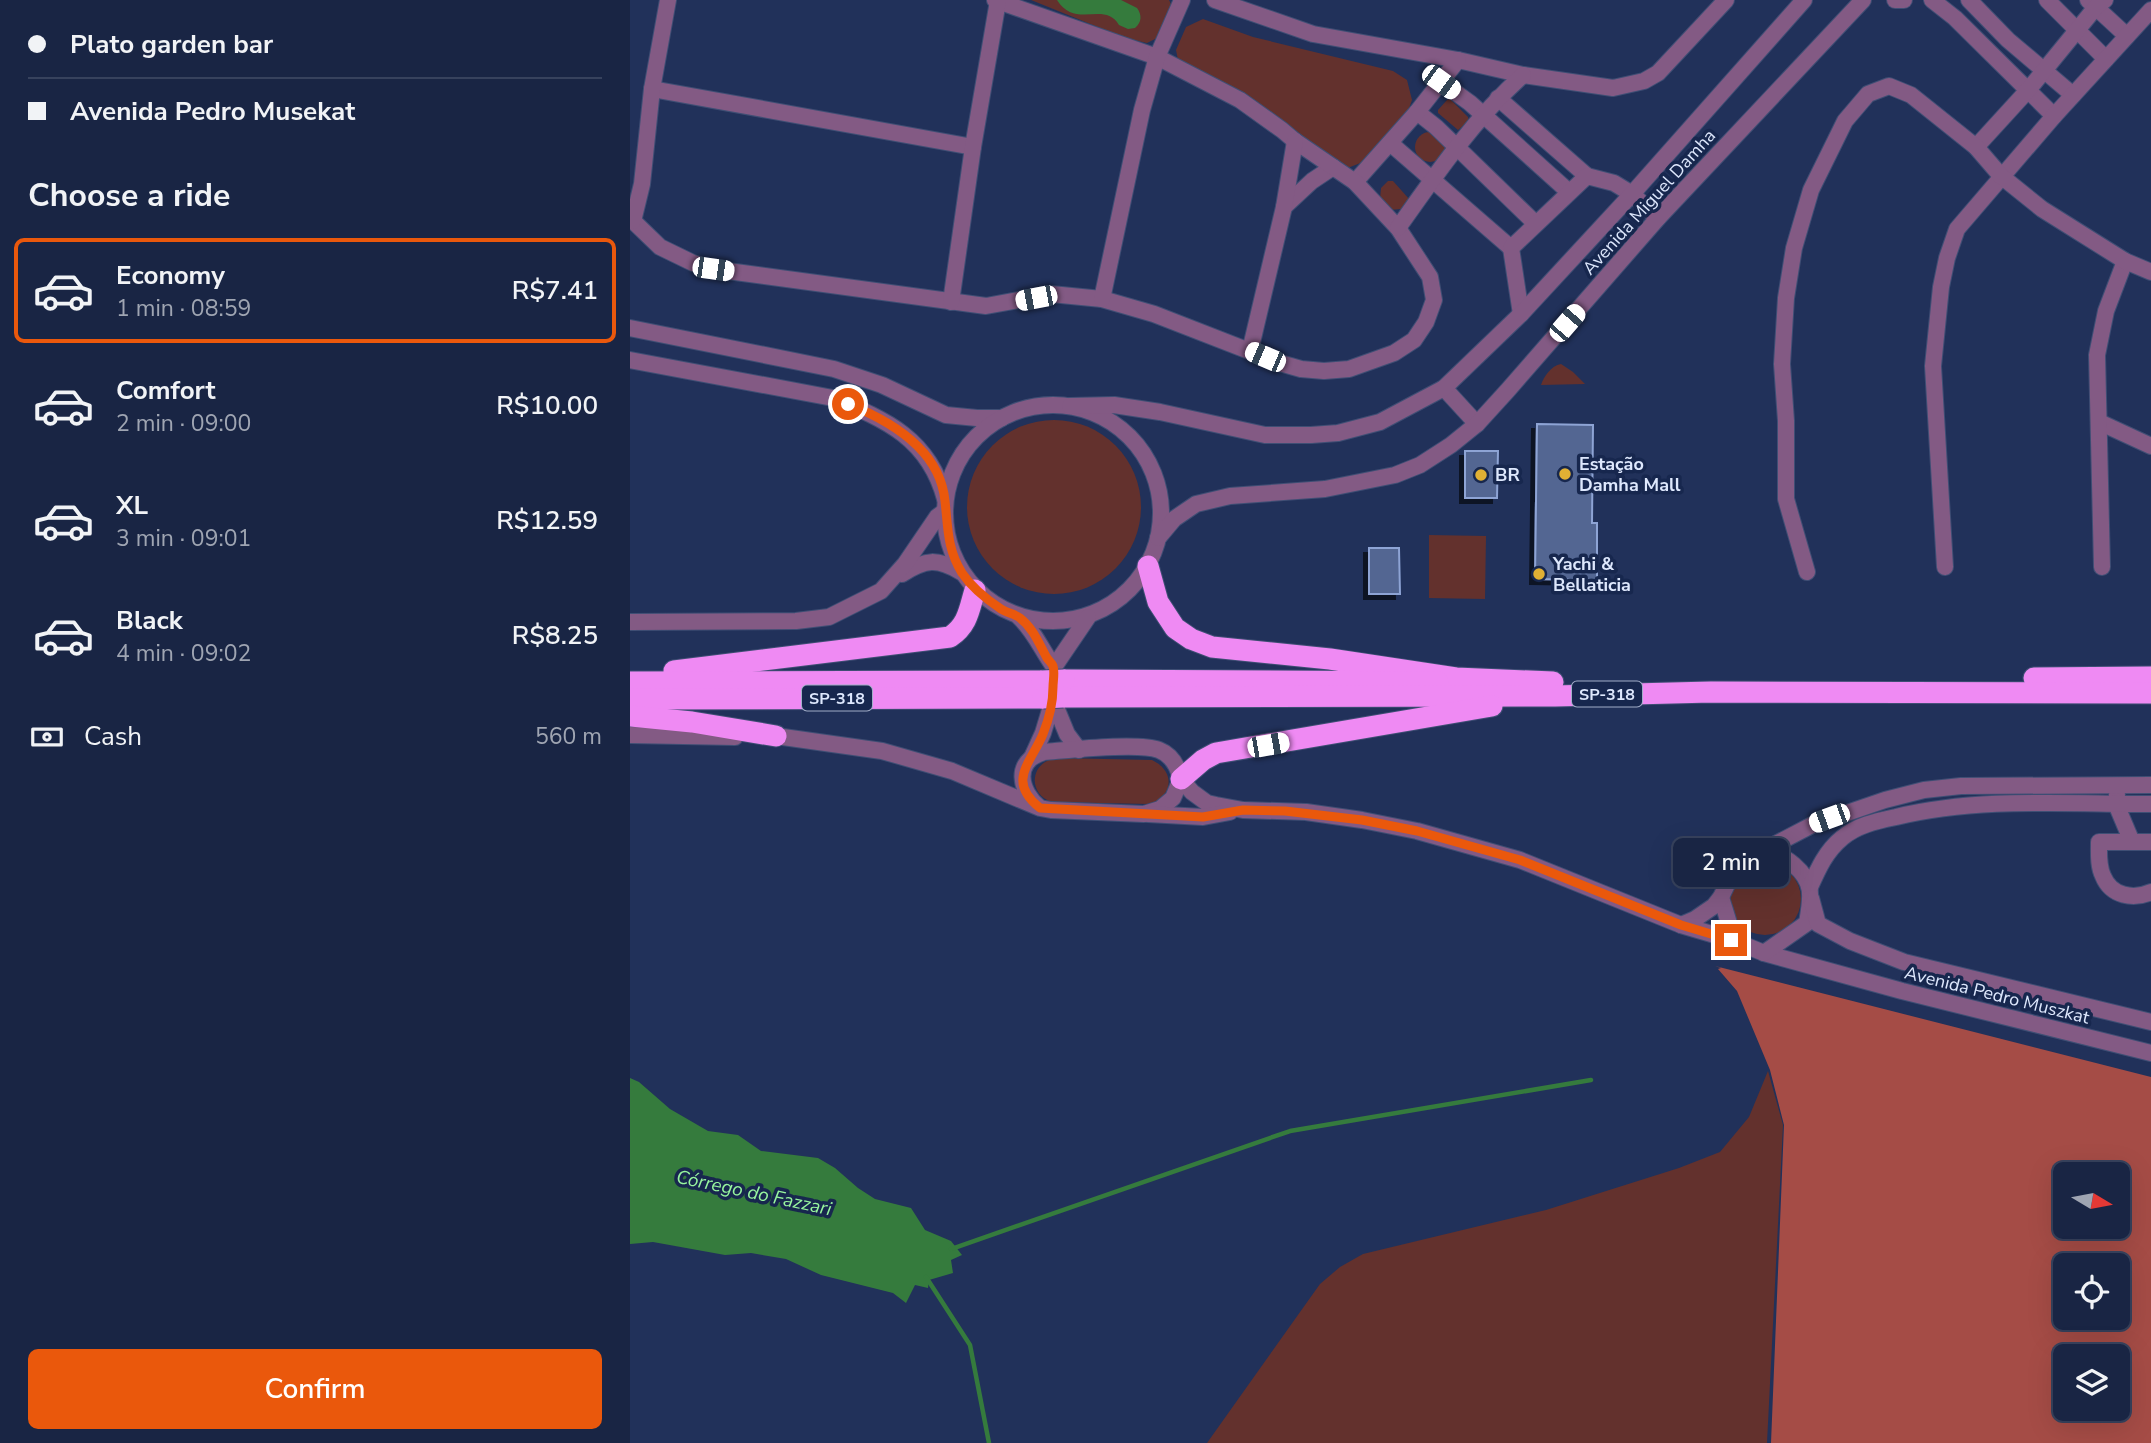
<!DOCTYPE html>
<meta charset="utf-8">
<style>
body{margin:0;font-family:"Nunito Sans",sans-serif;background:#222d4b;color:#f1f3f6;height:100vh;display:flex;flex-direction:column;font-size:26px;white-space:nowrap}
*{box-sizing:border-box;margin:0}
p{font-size:23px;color:#9fa5b2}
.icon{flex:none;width:38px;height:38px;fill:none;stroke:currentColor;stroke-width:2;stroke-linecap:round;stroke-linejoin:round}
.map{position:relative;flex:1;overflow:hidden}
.panel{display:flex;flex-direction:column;background:#192544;width:630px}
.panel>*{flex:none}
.top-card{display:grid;align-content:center;height:154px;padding:0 28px;background:#192544}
.needle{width:46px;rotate:100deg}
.buttons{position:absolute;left:1423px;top:1162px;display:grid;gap:14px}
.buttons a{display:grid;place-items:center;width:77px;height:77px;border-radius:10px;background:#192544;box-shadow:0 7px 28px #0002,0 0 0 2px #37425d;font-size:35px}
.end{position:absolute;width:32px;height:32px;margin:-16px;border:9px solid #ea580c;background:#fff;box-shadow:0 0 0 4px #fff}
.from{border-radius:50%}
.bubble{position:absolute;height:49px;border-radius:10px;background:#192544;box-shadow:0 7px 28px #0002,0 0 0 2px #37425d;font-size:23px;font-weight:600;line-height:49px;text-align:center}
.car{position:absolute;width:21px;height:42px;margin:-21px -10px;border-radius:9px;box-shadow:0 0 5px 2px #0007;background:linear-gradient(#fff 24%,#345 0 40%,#fff 0 76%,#345 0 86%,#fff 0)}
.top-card b{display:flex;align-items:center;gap:24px;height:66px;font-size:26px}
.top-card b+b{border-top:2px solid #37425d}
.top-card i{width:18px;height:18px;background:#f1f3f6}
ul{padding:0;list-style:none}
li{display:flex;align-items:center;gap:21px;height:105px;margin:0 14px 10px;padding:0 14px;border:4px solid transparent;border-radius:10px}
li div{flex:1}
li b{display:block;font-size:26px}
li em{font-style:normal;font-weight:600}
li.selected{border-color:#ea580c}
li>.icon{width:63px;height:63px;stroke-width:1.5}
h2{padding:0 28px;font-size:32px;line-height:84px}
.pay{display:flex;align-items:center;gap:18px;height:77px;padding:0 28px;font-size:26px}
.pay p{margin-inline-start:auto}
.cta{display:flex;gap:14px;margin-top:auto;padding:14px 28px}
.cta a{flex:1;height:80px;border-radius:10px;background:#ea580c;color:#fff;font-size:28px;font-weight:600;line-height:80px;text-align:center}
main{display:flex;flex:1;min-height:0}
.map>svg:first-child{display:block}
.green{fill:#63312d}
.forest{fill:#a54c46;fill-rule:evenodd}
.water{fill:#357b3d}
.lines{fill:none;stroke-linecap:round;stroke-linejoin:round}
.stream{stroke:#357b3d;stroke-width:4.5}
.building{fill:#526692;stroke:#8ea4d5;stroke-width:2;filter:url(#shadow)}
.minor-casing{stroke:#3f4e74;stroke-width:18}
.highway-casing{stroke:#3f4e74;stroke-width:23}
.minor{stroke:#835a84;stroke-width:16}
.highway{stroke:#ef8af3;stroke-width:21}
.highway-bridge-casing{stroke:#3f4e74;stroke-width:23;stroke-linecap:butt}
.highway-bridge{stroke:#ef8af3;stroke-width:21}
.route{stroke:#ea580c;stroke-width:9}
.poi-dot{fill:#e0b034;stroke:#17274e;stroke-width:2.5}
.labels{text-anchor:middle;stroke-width:7;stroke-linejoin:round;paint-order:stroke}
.shield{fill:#17274e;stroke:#a2aec8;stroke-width:2}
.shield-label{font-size:16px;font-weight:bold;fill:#dee8fd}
.street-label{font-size:18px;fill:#dee8fd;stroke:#17274e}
.poi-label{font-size:18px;font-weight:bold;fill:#dee8fd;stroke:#17274e;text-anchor:start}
.water-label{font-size:19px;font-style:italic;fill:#97f59e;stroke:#17274e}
</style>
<main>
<section class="panel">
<div class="top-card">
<b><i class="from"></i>Plato garden bar</b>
<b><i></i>Avenida Pedro Musekat</b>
</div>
<h2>Choose a ride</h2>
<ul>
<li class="selected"><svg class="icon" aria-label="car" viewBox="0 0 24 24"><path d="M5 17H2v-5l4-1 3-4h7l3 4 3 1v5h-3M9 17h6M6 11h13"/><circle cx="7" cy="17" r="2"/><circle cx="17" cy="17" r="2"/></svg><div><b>Economy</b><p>1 min · 08:59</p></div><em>R$7.41</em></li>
<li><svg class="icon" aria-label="car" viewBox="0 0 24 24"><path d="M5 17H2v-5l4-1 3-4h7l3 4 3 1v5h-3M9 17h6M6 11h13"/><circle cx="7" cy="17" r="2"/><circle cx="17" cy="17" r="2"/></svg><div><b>Comfort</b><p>2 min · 09:00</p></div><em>R$10.00</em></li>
<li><svg class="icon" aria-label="car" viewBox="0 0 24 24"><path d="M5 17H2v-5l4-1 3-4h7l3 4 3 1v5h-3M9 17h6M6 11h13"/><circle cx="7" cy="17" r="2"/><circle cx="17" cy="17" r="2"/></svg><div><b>XL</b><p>3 min · 09:01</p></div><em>R$12.59</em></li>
<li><svg class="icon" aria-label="car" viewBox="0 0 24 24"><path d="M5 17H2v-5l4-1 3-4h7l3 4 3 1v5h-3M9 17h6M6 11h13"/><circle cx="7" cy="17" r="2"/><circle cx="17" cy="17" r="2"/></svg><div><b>Black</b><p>4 min · 09:02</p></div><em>R$8.25</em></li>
</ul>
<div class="pay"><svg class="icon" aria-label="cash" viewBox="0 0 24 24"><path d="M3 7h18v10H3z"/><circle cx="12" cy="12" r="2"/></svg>Cash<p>560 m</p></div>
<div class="cta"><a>Confirm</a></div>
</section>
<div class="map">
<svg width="1521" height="1443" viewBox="0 0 1521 1443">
<defs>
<filter id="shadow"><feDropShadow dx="-5" dy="5" stdDeviation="0" flood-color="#0009"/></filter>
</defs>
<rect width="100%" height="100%" fill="#21315a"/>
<g class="green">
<polygon points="401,0 539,0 544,10 531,36 517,43 495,38"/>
<polygon points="573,19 623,37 763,71 777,80 782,100 778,111 733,162 715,169 548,60 546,50 556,27"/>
<polygon points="820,99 838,117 839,121 828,130 808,113 808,110 817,100"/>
<circle cx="800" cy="147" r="15"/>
<polygon points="758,181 763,181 780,200 771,209 760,210 750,199 751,188"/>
<path d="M 931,364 L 943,372 L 955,384 L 911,385 C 914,376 921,366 931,364 Z"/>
<circle cx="424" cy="507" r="87"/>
<polygon points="799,535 856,536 855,599 799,598"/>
<path d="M 428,758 L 522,760 C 545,771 544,795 520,804 L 421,802 C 396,792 401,760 428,758 Z"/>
<circle cx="1135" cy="899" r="36"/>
<polygon points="1138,1071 1153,1125 1137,1443 577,1443 690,1284 710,1267 733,1254 916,1210 1049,1168 1090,1152 1119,1117"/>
</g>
<path class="forest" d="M 1085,966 L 1521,1077 L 1521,1443 L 1141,1443 L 1154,1125 L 1140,1070 L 1107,991 L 1088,969 L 1091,968 ZM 1435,1174 L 1488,1174 L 1488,1227 L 1435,1227 ZM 1435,1265 L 1488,1265 L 1488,1318 L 1435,1318 ZM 1435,1356 L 1488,1356 L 1488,1409 L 1435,1409 Z"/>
<g class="water">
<path d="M 427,0 L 491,0 L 507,8 C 512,15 512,22 505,28 L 498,29 L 489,25 C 474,0 446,30 427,0 Z"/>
<polygon points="0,1078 9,1082 40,1109 78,1131 108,1135 131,1151 188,1158 205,1168 228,1188 245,1199 281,1208 295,1230 321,1241 332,1255 321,1260 323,1273 299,1280 298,1288 285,1285 276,1303 263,1293 191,1275 156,1259 121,1253 95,1255 23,1242 0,1244"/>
</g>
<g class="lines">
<g class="stream">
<polyline points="321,1249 660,1131 961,1080"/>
<polyline points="296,1277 340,1345 359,1443"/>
</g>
</g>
<g class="building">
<polygon points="907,424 963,425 962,523 967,523 967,580 905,579"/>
<polygon points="835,451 868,451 867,498 835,498"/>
<polygon points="739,548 769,548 770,594 739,594"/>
</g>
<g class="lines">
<g class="minor-casing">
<g id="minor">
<polyline points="585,0 683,34 828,60 893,75 983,88 1014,81 1028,73 1096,0"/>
<polyline points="1265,0 1274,0"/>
<polyline points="1302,0 1325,18 1424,116"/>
<polyline points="1339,0 1378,40 1443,95"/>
<polyline points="1417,0 1476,59"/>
<polyline points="1458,0 1497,36"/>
<polyline points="811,82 840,103 939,192"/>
<polyline points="22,89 343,147"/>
<polyline points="868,98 957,176"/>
<polyline points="787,112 806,127 905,223"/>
<polyline points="760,143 881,248"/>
<polyline points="1346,147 1399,89 1466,7 1475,0"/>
<polyline points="725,182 787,112 828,60"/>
<polyline points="654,207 682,181 703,167"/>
<polyline points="0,218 30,247 63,263 83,269 356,306 421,294 472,299 524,314 650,363 671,369 694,371 719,369 764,353 784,340 796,322 804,300 800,277 768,228 725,182 665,141 652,130 610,100 527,57 365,0"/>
<polyline points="3,221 12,184 22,89 38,0"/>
<path d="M 768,228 C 806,174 844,119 893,75"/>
<polyline points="472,299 512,110 527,57 552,0"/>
<polyline points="321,302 343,147 368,1"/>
<polyline points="891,314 881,248 957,176 984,183 1002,194 1028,218"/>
<polyline points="0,328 204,369 252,385 316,415 347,418 372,418"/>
<polyline points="620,351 654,207 665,141"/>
<path d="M 0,360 L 203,398 C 257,420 299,439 315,499"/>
<polyline points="814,388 847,424"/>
<circle cx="423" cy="513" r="108"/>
<polyline points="440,406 484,405 530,412 635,435 681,435 708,433 750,422 814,388 891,314 1002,194 1174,0"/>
<polyline points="1469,422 1521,446"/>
<polyline points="528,538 544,519 566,504 600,496 695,489 765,475 790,465 821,445 847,424 878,390 1028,218 1233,0"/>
<polyline points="1315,567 1303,366 1311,287 1317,258 1327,229 1424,116 1521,10"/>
<polyline points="1472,567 1467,355 1476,311 1495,261"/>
<polyline points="1177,572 1156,499 1156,421 1152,364 1156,298 1164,248 1181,190 1215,121 1238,94 1259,86 1281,95 1346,147 1371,176 1412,209 1495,261 1521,272"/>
<path d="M 272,574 C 296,559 307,558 331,572"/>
<path d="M 389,617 C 405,632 411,649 424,667"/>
<polyline points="0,622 166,621 199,617 251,591 275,564 307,517 315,511"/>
<polyline points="423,700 437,734 449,750"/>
<polyline points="0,735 105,737"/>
<path d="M 135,736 L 146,736 L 252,751 L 322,771 L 410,808 L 421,810 L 514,814 L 530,809 L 543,798 L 551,779 C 548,767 542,755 529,750 C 508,742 439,750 414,752 C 383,761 389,791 410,808"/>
<polyline points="403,755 413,733 423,700 424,667 458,617"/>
<polyline points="551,779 562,792 577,803 586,805 613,810 676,812 732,820 787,831 890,860 1051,925 1102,940 1134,953 1272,991 1521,1053"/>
<polyline points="1487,795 1486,804 1502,842"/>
<polyline points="518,814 573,817 600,812"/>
<path d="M 1521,842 L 1469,842 C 1469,853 1468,866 1473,876 C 1481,896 1503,900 1521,892"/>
<path d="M 1133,851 C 1145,853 1155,857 1164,865 C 1185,883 1181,898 1177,923 L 1134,953"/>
<path d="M 1180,887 C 1188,869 1196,851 1212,838 C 1227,825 1247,821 1266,817 C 1349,797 1436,804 1521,804"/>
<path d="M 1091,897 C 1095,912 1101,925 1102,940"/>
<polyline points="1181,898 1188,924 1220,941 1274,962 1521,1022"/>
<polyline points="1051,925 1065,919 1084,906 1091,897 1105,868 1119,858 1182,825 1255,800 1294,790 1331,786 1521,785"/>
</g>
</g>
<g class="highway-casing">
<g id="highway">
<polyline points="518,566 528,602 545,628 561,639 582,647 700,659 826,678 923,682"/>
<path d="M 44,671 L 320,637 C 338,625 339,610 345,590"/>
<polyline points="1404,678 1521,677"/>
<polyline points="434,680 808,682"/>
<polyline points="0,682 412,681"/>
<polyline points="433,697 925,696 1081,692 1521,693"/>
<polyline points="0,699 413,698"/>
<polyline points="0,716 62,722 146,736"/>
<polyline points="551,779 573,760 586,753 862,706"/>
</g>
</g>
<use href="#minor" class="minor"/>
<use href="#highway" class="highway"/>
<g class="highway-bridge-casing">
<g id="highway-bridge">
<polyline points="412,681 434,680"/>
<polyline points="413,698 433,697"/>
</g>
</g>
<use href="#highway-bridge" class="highway-bridge"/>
</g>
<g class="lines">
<path class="route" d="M 218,404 C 261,421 310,450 315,501 C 318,527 317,549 332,573 C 342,588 356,599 371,609 C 377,613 385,614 390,618 C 404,629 409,644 417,658 C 419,661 422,663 423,666 C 425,672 423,681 423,687 C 423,703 419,719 413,734 C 401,763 376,781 410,808 L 573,817 L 613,810 L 655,811 L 732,820 L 787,831 L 890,860 L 1051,925 L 1101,940"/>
</g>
<g class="poi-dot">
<circle cx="935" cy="474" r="7"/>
<circle cx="851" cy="475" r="7"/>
<circle cx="909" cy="574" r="7"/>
</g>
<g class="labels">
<g class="shield">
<rect x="942" y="681.5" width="70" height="25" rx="5"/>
<rect x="172" y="685.5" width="70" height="25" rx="5"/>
</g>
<g class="shield-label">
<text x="977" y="700">SP-318</text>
<text x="207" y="704">SP-318</text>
</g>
<g class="street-label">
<text transform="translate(1019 202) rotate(-48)" y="6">Avenida Miguel Damha</text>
<text transform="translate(1367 995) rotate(14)" y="6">Avenida Pedro Muszkat</text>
</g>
<g class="poi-label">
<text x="949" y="470">Estação<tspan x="949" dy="21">Damha Mall</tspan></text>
<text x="865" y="481">BR</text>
<text x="923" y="570">Yachi &amp;<tspan x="923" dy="21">Bellaticia</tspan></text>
</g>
<g class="water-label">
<text transform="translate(124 1192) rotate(12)" y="7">Córrego do Fazzari</text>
</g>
</g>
</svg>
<div class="buttons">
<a><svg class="needle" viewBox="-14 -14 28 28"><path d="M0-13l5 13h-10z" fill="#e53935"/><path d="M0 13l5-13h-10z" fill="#9fa5b2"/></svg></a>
<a><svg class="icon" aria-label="locate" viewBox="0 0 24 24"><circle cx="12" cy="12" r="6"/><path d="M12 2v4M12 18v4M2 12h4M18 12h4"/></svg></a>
<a><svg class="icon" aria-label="layers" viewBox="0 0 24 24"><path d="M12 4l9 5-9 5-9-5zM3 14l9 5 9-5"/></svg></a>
</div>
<i class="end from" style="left:218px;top:404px"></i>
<i class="end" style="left:1101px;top:940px"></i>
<div class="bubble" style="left:1043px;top:838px;width:116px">2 min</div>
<i class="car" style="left:811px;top:82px;rotate:126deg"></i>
<i class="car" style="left:83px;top:269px;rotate:98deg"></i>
<i class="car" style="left:406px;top:298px;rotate:259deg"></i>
<i class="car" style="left:937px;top:323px;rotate:41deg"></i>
<i class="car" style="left:635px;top:357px;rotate:293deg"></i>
<i class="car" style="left:638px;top:745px;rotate:80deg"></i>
<i class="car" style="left:1199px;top:818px;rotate:250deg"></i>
</div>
</main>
